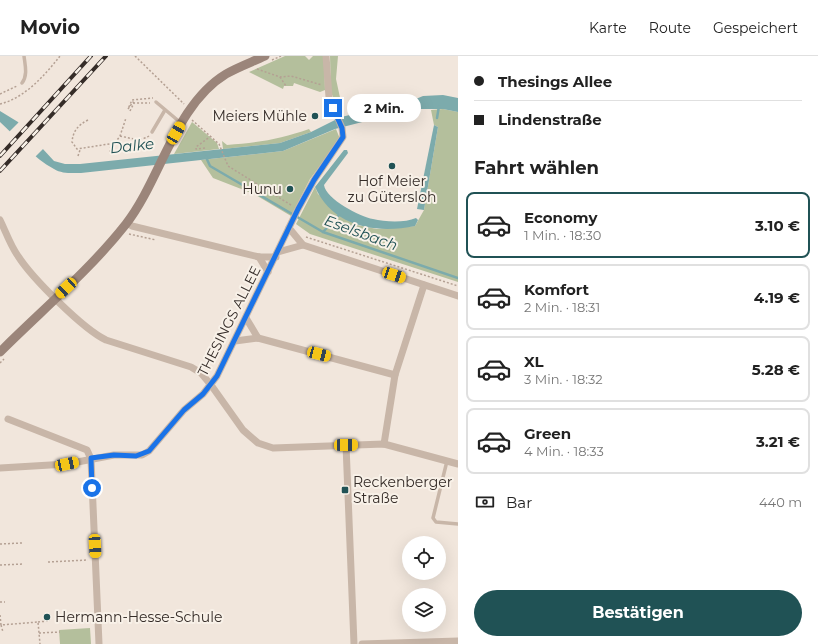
<!DOCTYPE html>
<html lang="de">
<meta charset="utf-8">
<style>
body{margin:0;font-family:Montserrat,sans-serif;background:#f6f6f6;color:#222;height:100vh;display:flex;flex-direction:column;font-size:15px;white-space:nowrap}
*{box-sizing:border-box;margin:0}
p{font-size:13px;color:#767676}
.icon{flex:none;width:22px;height:22px;fill:none;stroke:currentColor;stroke-width:2;stroke-linecap:round;stroke-linejoin:round}
.map{position:relative;flex:1;overflow:hidden}
.details{display:flex;flex-direction:column;background:#fff;width:360px}
.details>*{flex:none}
.top-card{display:grid;align-content:center;height:88px;padding:0 16px;background:#fff}
.controls{position:absolute;left:402px;top:480px;display:grid;gap:8px}
.controls a{display:grid;place-items:center;width:44px;height:44px;border-radius:50%;background:#fff;box-shadow:0 4px 16px #0002;font-size:20px}
.end{position:absolute;width:18px;height:18px;margin:-9px;border:5px solid #1a73e8;background:#fff;box-shadow:0 0 0 2px #fff}
.from{border-radius:50%}
.bubble{position:absolute;height:28px;border-radius:14px;background:#fff;box-shadow:0 4px 16px #0002;font-size:13px;font-weight:700;line-height:28px;text-align:center}
.car{position:absolute;width:12px;height:24px;margin:-12px -6px;border-radius:5px;box-shadow:0 0 3px 1px #0007;background:linear-gradient(#f5c518 24%,#345 0 40%,#f5c518 0 76%,#345 0 86%,#f5c518 0)}
.top-card b{display:flex;align-items:center;gap:14px;height:38px;font-size:15px}
.top-card b+b{border-top:1px solid #e0e0e0}
.top-card i{width:10px;height:10px;background:#222}
ul{padding:0;list-style:none}
li{display:flex;align-items:center;gap:12px;height:66px;margin:0 8px 6px;padding:0 8px;border:2px solid #e0e0e0;border-radius:8px}
li div{flex:1}
li b{display:block;font-size:15px}
li em{font-style:normal;font-weight:700}
li.on{border-color:#205255}
li>.icon{width:36px;height:36px;stroke-width:1.5}
h2{padding:0 16px;font-size:18px;line-height:48px}
.pay{display:flex;align-items:center;gap:10px;height:44px;padding:0 16px;font-size:15px}
.pay p{margin-inline-start:auto}
.cta{display:flex;gap:8px;margin-top:auto;padding:8px 16px}
.cta a{flex:1;height:46px;border-radius:24px;background:#205255;color:#fff;font-size:16px;font-weight:700;line-height:46px;text-align:center}
header{display:flex;align-items:center;gap:24px;box-sizing:border-box;height:56px;padding:0 20px;background:#fff;border-bottom:1px solid #e0e0e0}
header strong{font-size:19px}
nav{display:flex;gap:22px;margin-inline-start:auto;font-size:14px}
main{display:flex;flex:1;min-height:0}
.map>svg:first-child{display:block}
.green{fill:#b4bf9c}
.water{fill:#7cabac}
.pier{fill:#f1e6dc}
.lines{fill:none;stroke-linecap:round;stroke-linejoin:round}
.stream{stroke:#7cabac;stroke-width:2.5}
.path{stroke:#b4a093;stroke-width:1.5;stroke-dasharray:2 2;stroke-linecap:butt}
.service{stroke:#c8b6a8;stroke-width:3.5}
.minor{stroke:#c8b6a8;stroke-width:7}
.secondary{stroke:#9b857a;stroke-width:9}
.rail-casing{stroke:#352c28;stroke-width:4}
.rail{stroke:#f8f1e8;stroke-width:2.5;stroke-dasharray:8;stroke-linecap:butt}
.route{stroke:#1a73e8;stroke-width:5}
.poi-dot{fill:#205255;stroke:#f8f1e8;stroke-width:1.5}
.labels{text-anchor:middle;stroke-width:4;stroke-linejoin:round;paint-order:stroke}
.poi-label{font-size:14px;fill:#352c28;stroke:#f8f1e8;text-anchor:end}
.street-label{font-size:14px;fill:#352c28;stroke:#f8f1e8}
.water-label{font-size:15px;font-style:italic;fill:#205255;stroke:#f8f1e8}
</style>
<header>
<strong>Movio</strong>
<nav><a>Karte</a><a>Route</a><a>Gespeichert</a></nav>
</header>
<main>
<div class="map">
<svg width="458" height="588" viewBox="0 0 458 588">
<rect width="100%" height="100%" fill="#f1e6dc"/>
<g class="green">
<polygon points="285,0 305,0 309,4 313,0 324,0 325,34 320,36 294,27 293,30 284,30 283,33 249,16"/>
<polygon points="330,0 338,0 336,23 344,60 341,61 331,36"/>
<polygon points="443,53 458,56 458,226 310,178 296,168 315,131 318,138 357,169 377,173 415,170 424,154 438,71 434,69 431,54"/>
<polygon points="192,66 217,87 219,93 174,98"/>
<path d="M 309,73 L 311,76 L 280,87 L 223,93 L 222,85 L 227,89 C 257,87 281,83 309,73 Z"/>
<polygon points="336,73 340,83 310,123 291,160 254,138 213,122 201,104 283,95"/>
<polygon points="90,572 91,588 60,588 59,574"/>
</g>
<g class="water">
<path d="M 443,39 L 458,42 L 458,56 L 443,53 L 413,53 L 335,73 L 283,95 L 81,117 C 72,117 62,118 54,113 C 33,102 17,81 0,66 L 0,55 L 18,66 L 54,105 L 65,108 L 80,108 L 280,87 L 311,76 L 341,61 L 411,45 L 423,40 Z"/>
<polygon points="434,69 438,71 424,154 417,153"/>
<path d="M 344,94 L 347,94 L 348,97 L 324,129 C 326,143 360,161 373,163 C 385,166 405,167 416,162 L 418,164 L 415,170 C 376,178 333,171 315,131 Z"/>
</g>
<polygon class="pier" points="20,65 45,91 35,101 9,76"/>
<g class="lines">
<g class="stream">
<polyline points="437,62 439,50"/>
<polyline points="206,101 210,110 323,176 458,222"/>
<polyline points="323,176 339,159"/>
</g>
<g class="path">
<polyline points="135,0 184,48"/>
<polyline points="272,4 281,0"/>
<polyline points="257,13 280,21 291,20 322,29"/>
<polyline points="280,21 286,30"/>
<polyline points="0,38 17,30"/>
<polyline points="134,47 133,46 128,53 132,44 153,42"/>
<path d="M 0,48 C 25,42 45,19 60,0"/>
<polyline points="130,55 134,47 150,47"/>
<path d="M 88,64 C 78,69 73,75 72,86 L 77,93 L 115,87 L 120,80 L 126,62"/>
<polyline points="192,64 219,88 228,110 291,149"/>
<path d="M 120,80 C 130,82 140,86 149,80"/>
<polyline points="205,92 196,93 196,91 211,80"/>
<polyline points="110,96 111,89"/>
<polyline points="78,100 80,94"/>
<polyline points="129,178 156,184"/>
<polyline points="306,181 458,230"/>
<polyline points="0,307 4,303"/>
<polyline points="0,488 22,487"/>
<polyline points="48,506 88,504"/>
<polyline points="0,509 23,508"/>
<polyline points="0,546 5,546"/>
<polyline points="0,559 1,569 38,566 40,588"/>
<polyline points="38,566 48,565 47,556"/>
<polyline points="1,569 3,576"/>
<polyline points="39,577 60,576"/>
</g>
<g class="service">
<path d="M 22,27 C 28,19 25,9 24,0"/>
<polyline points="156,46 181,67"/>
<polyline points="152,76 165,54"/>
<polyline points="447,405 433,462 436,466 458,468"/>
</g>
<g class="minor">
<path d="M 0,164 C 6,176 10,189 18,200 C 32,222 83,273 106,284 L 191,311 L 201,317 L 211,329 L 243,374 L 258,387 L 273,392 L 384,388 L 458,408"/>
<polyline points="127,167 132,170 259,201 276,201"/>
<polyline points="289,172 303,189 458,240"/>
<polyline points="278,196 303,189"/>
<polyline points="259,201 268,216"/>
<polyline points="246,262 258,282"/>
<polyline points="235,285 258,282 395,319"/>
<polyline points="8,363 87,394 91,403 99,588"/>
<polyline points="384,388 395,319 424,229"/>
<polyline points="346,389 354,588"/>
<polyline points="0,412 67,408 114,399 142,399 149,395 184,354 203,338 217,320 298,153 314,124 343,81 342,72 329,41 326,0"/>
<polyline points="362,588 458,585"/>
</g>
<path class="secondary" d="M 0,296 C 42,254 89,215 126,168 C 161,123 175,49 226,18 C 238,11 252,6 265,0"/>
<g class="rail-casing">
<g id="rail">
<polyline points="0,100 91,0"/>
<polyline points="0,115 106,0"/>
</g>
</g>
<use href="#rail" class="rail"/>
</g>
<g class="lines">
<polyline class="route" points="92,432 91,402 114,399 136,400 149,395 184,354 203,338 217,320 298,153 314,124 343,81 342,72 333,52"/>
</g>
<g class="poi-dot">
<circle cx="315" cy="60" r="4"/>
<circle cx="392" cy="110" r="4"/>
<circle cx="290" cy="133" r="4"/>
<rect x="341" y="430" width="8" height="8" rx="2"/>
<circle cx="47" cy="561" r="4"/>
</g>
<g class="labels">
<g class="poi-label">
<text x="307" y="65">Meiers Mühle</text>
<text x="392" y="130" text-anchor="middle">Hof Meier<tspan x="392" dy="16">zu Gütersloh</tspan></text>
<text x="282" y="138">Hunu</text>
<text x="353" y="431" text-anchor="start">Reckenberger<tspan x="353" dy="16">Straße</tspan></text>
<text x="55" y="566" text-anchor="start">Hermann-Hesse-Schule</text>
</g>
<g class="street-label">
<text transform="translate(229 265) rotate(-63)" y="5">THESINGS ALLEE</text>
</g>
<g class="water-label">
<text transform="translate(132 90) rotate(-6)" y="5">Dalke</text>
<text transform="translate(361 177) rotate(20)" y="5">Eselsbach</text>
</g>
</g>
</svg>
<div class="controls">
<a><svg class="icon" aria-label="locate" viewBox="0 0 24 24"><circle cx="12" cy="12" r="6"/><path d="M12 2v4M12 18v4M2 12h4M18 12h4"/></svg></a>
<a><svg class="icon" aria-label="layers" viewBox="0 0 24 24"><path d="M12 4l9 5-9 5-9-5zM3 14l9 5 9-5"/></svg></a>
</div>
<i class="end from" style="left:92px;top:432px"></i>
<i class="end" style="left:333px;top:52px"></i>
<div class="bubble" style="left:347px;top:38px;width:74px">2 Min.</div>
<i class="car" style="left:176px;top:77px;rotate:30deg"></i>
<i class="car" style="left:394px;top:219px;rotate:108deg"></i>
<i class="car" style="left:66px;top:232px;rotate:227deg"></i>
<i class="car" style="left:319px;top:298px;rotate:105deg"></i>
<i class="car" style="left:346px;top:389px;rotate:89deg"></i>
<i class="car" style="left:67px;top:408px;rotate:78deg"></i>
<i class="car" style="left:95px;top:490px;rotate:177deg"></i>
</div>
<section class="details">
<div class="top-card">
<b><i class="from"></i>Thesings Allee</b>
<b><i></i>Lindenstraße</b>
</div>
<h2>Fahrt wählen</h2>
<ul>
<li class="on"><svg class="icon" aria-label="car" viewBox="0 0 24 24"><path d="M5 17H2v-5l4-1 3-4h7l3 4 3 1v5h-3M9 17h6M6 11h13"/><circle cx="7" cy="17" r="2"/><circle cx="17" cy="17" r="2"/></svg><div><b>Economy</b><p>1 Min. · 18:30</p></div><em>3.10 €</em></li>
<li><svg class="icon" aria-label="car" viewBox="0 0 24 24"><path d="M5 17H2v-5l4-1 3-4h7l3 4 3 1v5h-3M9 17h6M6 11h13"/><circle cx="7" cy="17" r="2"/><circle cx="17" cy="17" r="2"/></svg><div><b>Komfort</b><p>2 Min. · 18:31</p></div><em>4.19 €</em></li>
<li><svg class="icon" aria-label="car" viewBox="0 0 24 24"><path d="M5 17H2v-5l4-1 3-4h7l3 4 3 1v5h-3M9 17h6M6 11h13"/><circle cx="7" cy="17" r="2"/><circle cx="17" cy="17" r="2"/></svg><div><b>XL</b><p>3 Min. · 18:32</p></div><em>5.28 €</em></li>
<li><svg class="icon" aria-label="car" viewBox="0 0 24 24"><path d="M5 17H2v-5l4-1 3-4h7l3 4 3 1v5h-3M9 17h6M6 11h13"/><circle cx="7" cy="17" r="2"/><circle cx="17" cy="17" r="2"/></svg><div><b>Green</b><p>4 Min. · 18:33</p></div><em>3.21 €</em></li>
</ul>
<div class="pay"><svg class="icon" aria-label="cash" viewBox="0 0 24 24"><path d="M3 7h18v10H3z"/><circle cx="12" cy="12" r="2"/></svg>Bar<p>440 m</p></div>
<div class="cta"><a>Bestätigen</a></div>
</section>
</main>
